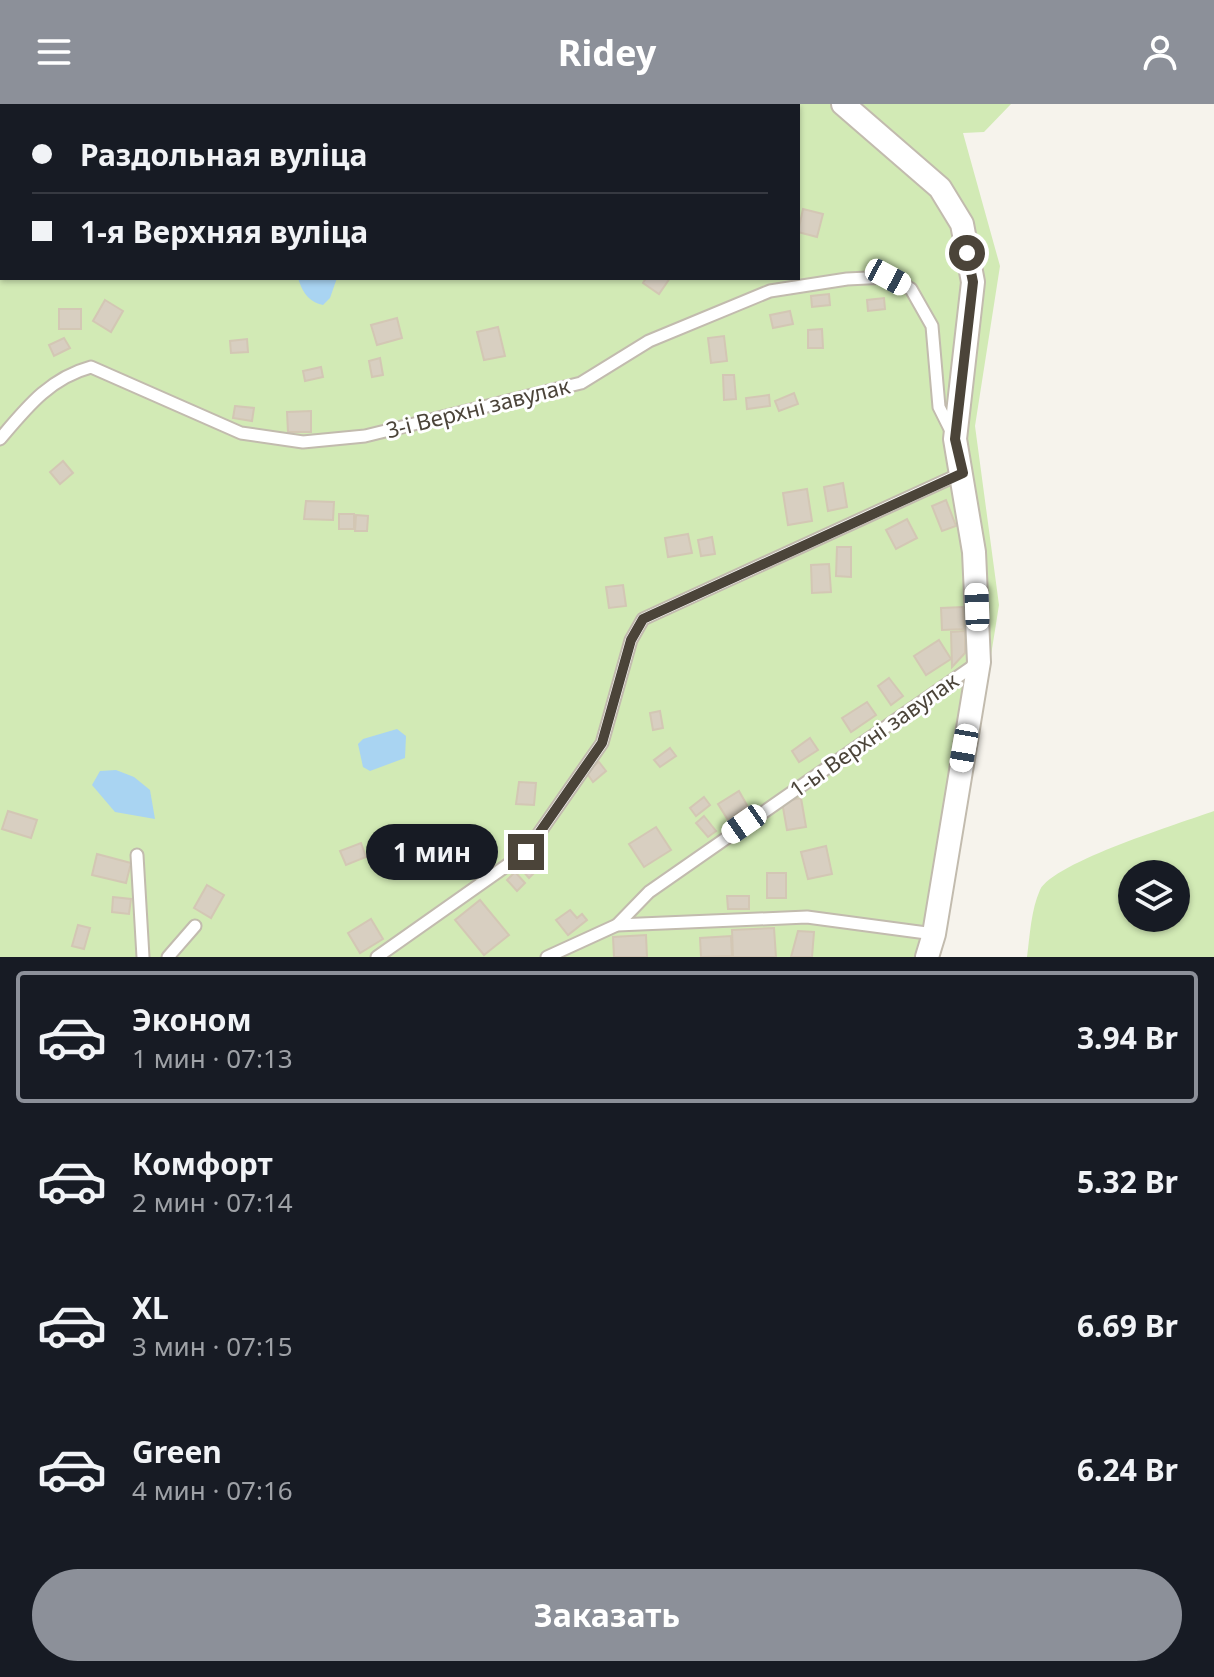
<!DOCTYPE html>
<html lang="ru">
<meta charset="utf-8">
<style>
body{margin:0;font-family:"Noto Sans",sans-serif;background:#20242c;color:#f1f3f6;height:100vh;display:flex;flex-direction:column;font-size:30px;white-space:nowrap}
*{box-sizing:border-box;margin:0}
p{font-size:26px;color:#9ea1a6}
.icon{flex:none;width:44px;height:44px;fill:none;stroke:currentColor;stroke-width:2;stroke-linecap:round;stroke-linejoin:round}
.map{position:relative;height:853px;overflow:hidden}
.details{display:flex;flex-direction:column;background:#171b24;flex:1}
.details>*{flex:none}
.banner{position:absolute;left:0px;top:0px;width:800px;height:176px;box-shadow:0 2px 6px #0004;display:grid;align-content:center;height:176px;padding:0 32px;background:#171b24}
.buttons{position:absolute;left:1118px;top:756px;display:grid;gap:16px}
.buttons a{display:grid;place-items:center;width:72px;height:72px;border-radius:50%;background:#171b24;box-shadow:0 2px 6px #0004;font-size:40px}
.end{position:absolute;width:36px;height:36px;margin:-18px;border:10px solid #4b4439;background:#fff;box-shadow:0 0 0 4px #fff}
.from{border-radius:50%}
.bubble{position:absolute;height:56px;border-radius:28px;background:#171b24;box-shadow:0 2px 6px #0004;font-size:26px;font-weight:700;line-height:56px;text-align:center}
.car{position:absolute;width:24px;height:48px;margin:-24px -12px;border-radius:10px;box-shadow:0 0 6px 2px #0007;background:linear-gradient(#fff 24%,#345 0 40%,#fff 0 76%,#345 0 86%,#fff 0)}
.banner b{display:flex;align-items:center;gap:28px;height:76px;font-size:30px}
.banner b+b{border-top:2px solid #363941}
.banner i{width:20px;height:20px;background:#f1f3f6}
ul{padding:14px 0 0;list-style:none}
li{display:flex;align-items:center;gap:24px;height:132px;margin:0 16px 12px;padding:0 16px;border:4px solid transparent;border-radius:8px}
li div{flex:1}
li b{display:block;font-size:30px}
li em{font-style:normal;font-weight:700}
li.on{border-color:#8c9099}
li>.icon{width:72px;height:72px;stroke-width:1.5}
.cta{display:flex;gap:16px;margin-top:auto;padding:16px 32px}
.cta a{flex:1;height:92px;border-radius:48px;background:#8c9099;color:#fff;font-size:32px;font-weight:700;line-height:92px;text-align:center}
header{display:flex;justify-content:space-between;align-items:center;height:104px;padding:0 32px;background:#8c9099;color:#fff;font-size:36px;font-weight:700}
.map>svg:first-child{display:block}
.green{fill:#d2eab5;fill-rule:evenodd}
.water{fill:#a9d4f2}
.building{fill:#d8cfc1;stroke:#d3c7b4;stroke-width:2}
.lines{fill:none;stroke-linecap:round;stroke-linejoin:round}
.service-casing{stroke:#c2bbae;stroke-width:15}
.minor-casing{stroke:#c2bbae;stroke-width:26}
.service{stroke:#fff;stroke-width:11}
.minor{stroke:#fff;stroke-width:22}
.route{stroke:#4b4439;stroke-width:10}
.labels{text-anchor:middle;stroke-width:6;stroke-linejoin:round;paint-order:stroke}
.street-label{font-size:22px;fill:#4b4439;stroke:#fff}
</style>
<header><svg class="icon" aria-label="menu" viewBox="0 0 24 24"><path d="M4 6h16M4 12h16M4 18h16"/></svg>Ridey<svg class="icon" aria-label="person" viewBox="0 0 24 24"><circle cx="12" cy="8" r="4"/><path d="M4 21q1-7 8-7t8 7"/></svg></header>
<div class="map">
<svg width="1214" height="853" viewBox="0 0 1214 853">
<rect width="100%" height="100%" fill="#f6f3ec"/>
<g class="green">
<path d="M 0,0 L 1011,0 L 984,28 L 963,29 L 1000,162 L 975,322 L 999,501 L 952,796 L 935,853 L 0,853 ZM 2,2 L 798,2 L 798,174 L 2,174 Z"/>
<path d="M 1214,707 L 1214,853 L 1027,853 C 1030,831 1031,806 1040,786 C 1054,758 1181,719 1214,707 ZM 1132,770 L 1176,770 L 1176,814 L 1132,814 Z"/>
</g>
<g class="water">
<path d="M 298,174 L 337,174 L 330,194 L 323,201 C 308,198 302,187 298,174 Z"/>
<polygon points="397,625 406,632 405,654 370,667 363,663 358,640 363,635"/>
<polygon points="116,666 134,673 150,686 155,715 115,708 92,681 100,667"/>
</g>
<g class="building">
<polygon points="803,105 823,110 817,133 798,128"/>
<polygon points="646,174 670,174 659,190 643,179"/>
<polygon points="829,190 830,201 812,203 811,192"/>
<polygon points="884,194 885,205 868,207 867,196"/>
<polygon points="105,196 123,207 111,228 93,217"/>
<rect x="59" y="205" width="22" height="20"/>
<polygon points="790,207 793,220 773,224 770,211"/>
<polygon points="397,214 402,234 377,241 371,221"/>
<polygon points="498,223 505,252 484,256 477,228"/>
<polygon points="822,225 823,244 808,244 808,226"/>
<polygon points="724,232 727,257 711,259 708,234"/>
<polygon points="64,234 70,244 54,252 49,241"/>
<polygon points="247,235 248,248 231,249 230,237"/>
<polygon points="380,254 383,271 372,273 369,257"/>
<polygon points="321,263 323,273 305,277 303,267"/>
<polygon points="723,271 734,271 736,295 724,296"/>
<polygon points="794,289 798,300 779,307 775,297"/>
<polygon points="769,291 770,302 747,305 746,294"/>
<polygon points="235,302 254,304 252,317 233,314"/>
<polygon points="311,307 311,328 288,328 287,308"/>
<polygon points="63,357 73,369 60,380 50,368"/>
<polygon points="843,379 847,403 828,407 824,383"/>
<polygon points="807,385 812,417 788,421 783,389"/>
<polygon points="946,396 956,422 942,427 932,402"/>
<polygon points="306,397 334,398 333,416 304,415"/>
<rect x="339" y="410" width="15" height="15"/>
<polygon points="356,411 368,412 367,427 355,427"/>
<polygon points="907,415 917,434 896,445 886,426"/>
<polygon points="688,430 692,449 668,453 665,434"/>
<polygon points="712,433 715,450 701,452 698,436"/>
<polygon points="837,443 851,443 851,473 836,472"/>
<polygon points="829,460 831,488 812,489 811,461"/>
<polygon points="623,481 626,502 609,504 606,483"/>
<polygon points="963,503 964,525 942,526 941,504"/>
<polygon points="965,527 965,549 952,563 951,528"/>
<polygon points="939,536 951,555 926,571 914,552"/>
<polygon points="889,574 903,592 891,601 878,582"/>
<polygon points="867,598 876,611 851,628 842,614"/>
<polygon points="660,607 663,624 653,626 650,609"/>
<polygon points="810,634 818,646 799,658 792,647"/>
<polygon points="670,644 676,652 660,663 654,656"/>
<polygon points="599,658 606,667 593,678 586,668"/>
<polygon points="519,678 536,679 534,701 516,700"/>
<polygon points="739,687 748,703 728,716 718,700"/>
<polygon points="704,693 710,701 696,712 690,704"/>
<polygon points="801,694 806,723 787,726 782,698"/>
<polygon points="8,707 37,716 31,734 2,725"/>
<polygon points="704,712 716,727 708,733 696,719"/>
<polygon points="656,723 671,746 644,763 629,740"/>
<polygon points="411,727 415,739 391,747 387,736"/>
<polygon points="361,739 366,753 346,761 340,747"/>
<polygon points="826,742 832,770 808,775 801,748"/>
<polygon points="97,750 131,759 126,779 92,771"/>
<polygon points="534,754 542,761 529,774 522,766"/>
<polygon points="515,768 525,779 517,787 507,776"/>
<rect x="767" y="769" width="19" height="25"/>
<polygon points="207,781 224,791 211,814 194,804"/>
<polygon points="727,792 749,792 749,805 728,805"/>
<polygon points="113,793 131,795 129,810 112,808"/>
<polygon points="480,796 509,831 484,851 455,816"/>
<polygon points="570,806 577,814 582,810 587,816 568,831 556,816"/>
<polygon points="371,815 383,835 360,849 348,829"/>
<polygon points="78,821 90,824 84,845 72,842"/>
<polygon points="774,824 776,853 733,853 732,826"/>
<polygon points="798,827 814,828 812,853 791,853"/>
<polygon points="646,831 647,853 614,853 613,833"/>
<polygon points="731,832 732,852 701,853 700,834"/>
</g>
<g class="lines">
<g class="service-casing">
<g id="service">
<polyline points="510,2 511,0"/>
<polyline points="0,150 2,150"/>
<path d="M 0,335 C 27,303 50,274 91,263 L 241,329 L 303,338 L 365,332 L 581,279 L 649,237 L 770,187 L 847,175 L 888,173 L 911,185 L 932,222 L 939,303 L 952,329"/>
<polyline points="137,751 143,853"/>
<polyline points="617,821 649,788 979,558"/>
<polyline points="168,853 195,822"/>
<polyline points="377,853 526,748 602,639 631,536 643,515 962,369"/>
<polyline points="547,853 617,821 807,813 934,830"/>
</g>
</g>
<g class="minor-casing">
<polyline id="minor" points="843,0 940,84 962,120 973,178 955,335 974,448 979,558 934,830 927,853"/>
</g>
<use href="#service" class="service"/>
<use href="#minor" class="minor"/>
</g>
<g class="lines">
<polyline class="route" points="526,748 602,639 631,536 643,515 963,369 955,335 973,178 967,149"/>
</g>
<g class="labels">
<g class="street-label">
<text transform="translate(478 304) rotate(-14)" y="8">3-і Верхні завулак</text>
<text transform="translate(874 631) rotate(-35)" y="8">1-ы Верхні завулак</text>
</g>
</g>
</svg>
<div class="buttons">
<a><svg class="icon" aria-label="layers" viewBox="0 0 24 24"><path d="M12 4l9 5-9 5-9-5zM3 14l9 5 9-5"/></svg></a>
</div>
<i class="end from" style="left:967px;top:149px"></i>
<i class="end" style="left:526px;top:748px"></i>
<div class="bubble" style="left:366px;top:720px;width:132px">1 мин</div>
<i class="car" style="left:888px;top:173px;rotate:118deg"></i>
<i class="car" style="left:977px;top:503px;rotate:358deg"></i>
<i class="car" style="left:964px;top:644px;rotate:190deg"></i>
<i class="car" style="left:744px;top:720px;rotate:235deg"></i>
<div class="banner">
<b><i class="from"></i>Раздольная вуліца</b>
<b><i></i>1-я Верхняя вуліца</b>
</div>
</div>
<section class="details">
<ul>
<li class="on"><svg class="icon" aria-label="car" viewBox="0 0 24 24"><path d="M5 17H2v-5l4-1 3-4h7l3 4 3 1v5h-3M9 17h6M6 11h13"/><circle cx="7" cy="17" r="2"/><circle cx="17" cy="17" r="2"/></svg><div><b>Эконом</b><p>1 мин · 07:13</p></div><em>3.94 Br</em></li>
<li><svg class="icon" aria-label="car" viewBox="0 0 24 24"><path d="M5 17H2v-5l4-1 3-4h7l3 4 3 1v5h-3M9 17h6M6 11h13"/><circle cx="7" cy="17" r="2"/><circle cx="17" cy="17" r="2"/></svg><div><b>Комфорт</b><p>2 мин · 07:14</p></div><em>5.32 Br</em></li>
<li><svg class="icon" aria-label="car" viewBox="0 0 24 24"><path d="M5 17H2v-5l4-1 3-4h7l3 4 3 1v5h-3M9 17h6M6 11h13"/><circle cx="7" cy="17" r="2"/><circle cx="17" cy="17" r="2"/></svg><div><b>XL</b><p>3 мин · 07:15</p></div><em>6.69 Br</em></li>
<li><svg class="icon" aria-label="car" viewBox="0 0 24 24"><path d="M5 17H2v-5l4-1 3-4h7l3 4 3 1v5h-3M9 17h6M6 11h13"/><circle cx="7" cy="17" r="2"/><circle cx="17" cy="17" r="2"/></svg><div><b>Green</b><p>4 мин · 07:16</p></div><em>6.24 Br</em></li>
</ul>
<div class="cta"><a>Заказать</a></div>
</section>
